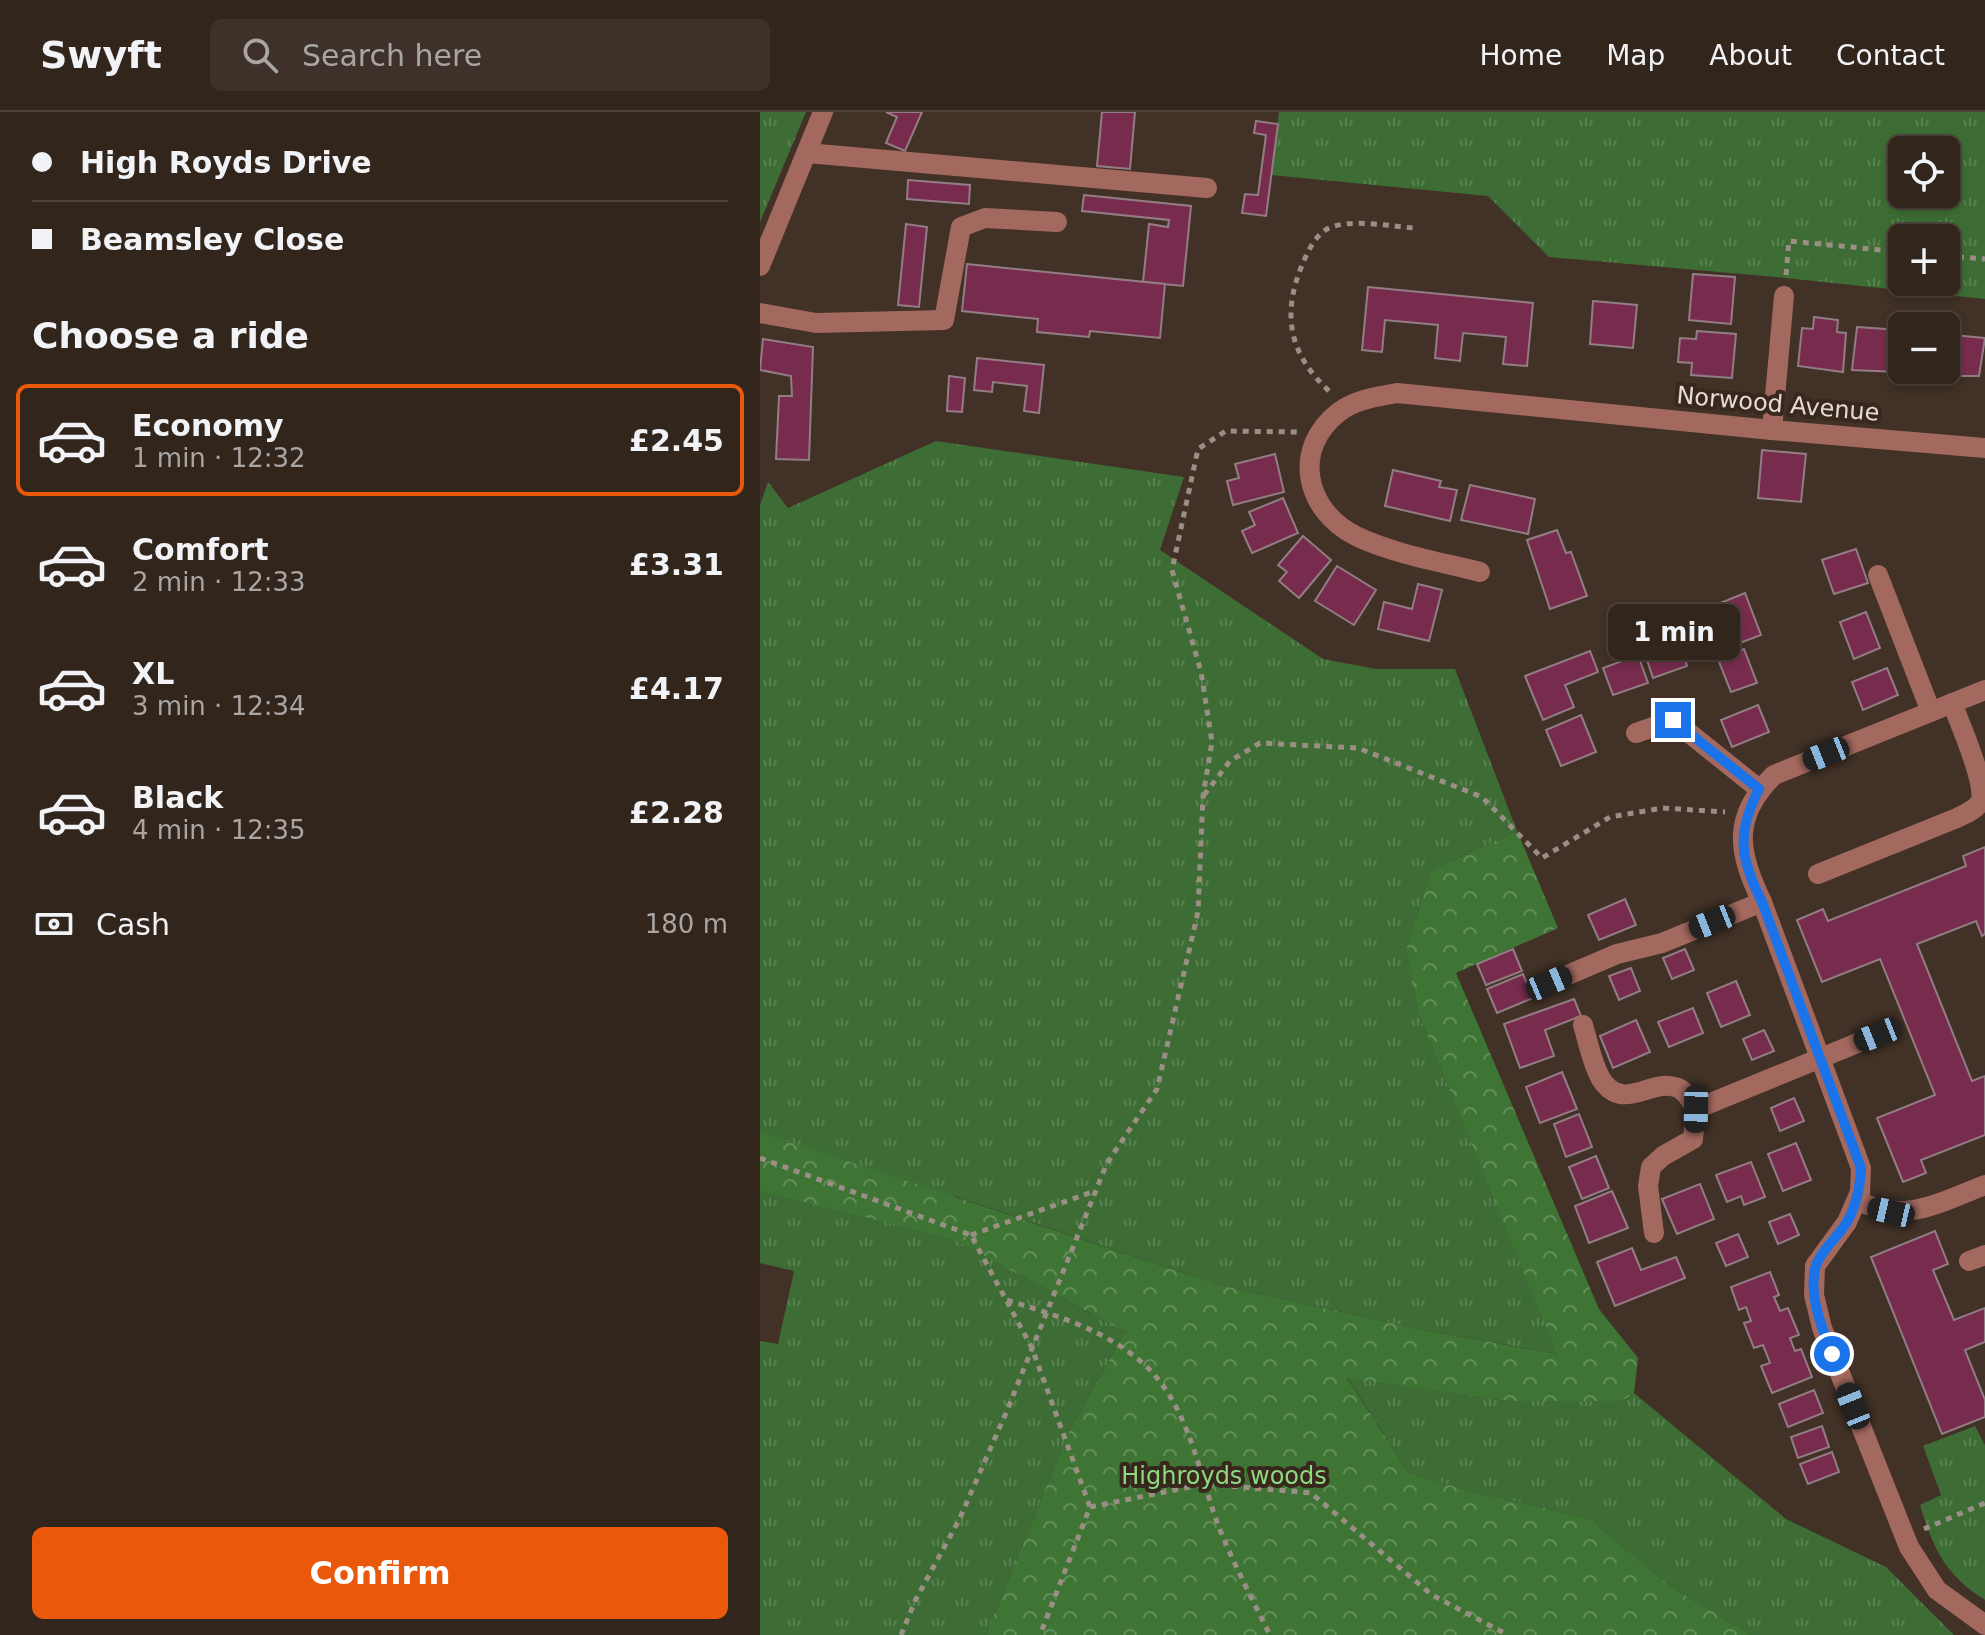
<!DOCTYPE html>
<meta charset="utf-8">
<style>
body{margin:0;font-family:"DejaVu Sans",sans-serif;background:#3d3129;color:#f1f3f6;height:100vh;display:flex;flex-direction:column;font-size:30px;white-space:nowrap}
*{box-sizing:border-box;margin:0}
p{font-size:26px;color:#a8a5a3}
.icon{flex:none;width:44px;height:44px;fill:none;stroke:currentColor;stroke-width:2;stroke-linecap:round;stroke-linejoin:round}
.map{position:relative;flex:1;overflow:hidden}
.drawer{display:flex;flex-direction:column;background:#31251c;width:760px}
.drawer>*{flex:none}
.guide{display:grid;align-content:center;height:176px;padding:0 32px;background:#31251c}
.buttons{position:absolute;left:1128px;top:24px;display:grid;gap:16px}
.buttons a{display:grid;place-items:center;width:72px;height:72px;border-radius:12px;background:#31251c;box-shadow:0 4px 12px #0003,0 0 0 2px #4c423b;font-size:40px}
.end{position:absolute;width:36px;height:36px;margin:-18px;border:10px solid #1a73e8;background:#fff;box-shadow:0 0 0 4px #fff}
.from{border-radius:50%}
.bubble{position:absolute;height:56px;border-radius:12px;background:#31251c;box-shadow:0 4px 12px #0003,0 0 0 2px #4c423b;font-size:26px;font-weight:800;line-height:56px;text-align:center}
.car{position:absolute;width:24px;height:48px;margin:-24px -12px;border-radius:10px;box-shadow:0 0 6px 2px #0007;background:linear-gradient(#222 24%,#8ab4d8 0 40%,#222 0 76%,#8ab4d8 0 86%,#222 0)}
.guide b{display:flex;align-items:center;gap:28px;height:76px;font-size:30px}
.guide b+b{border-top:2px solid #4c423b}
.guide i{width:20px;height:20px;background:#f1f3f6}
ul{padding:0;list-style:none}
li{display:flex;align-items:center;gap:24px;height:112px;margin:0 16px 12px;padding:0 16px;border:4px solid transparent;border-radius:12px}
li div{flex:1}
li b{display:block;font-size:30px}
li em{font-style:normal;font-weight:800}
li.on{border-color:#ea580c}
li>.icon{width:72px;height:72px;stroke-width:1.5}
h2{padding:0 32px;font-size:36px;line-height:96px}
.pay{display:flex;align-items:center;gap:20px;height:88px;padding:0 32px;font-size:30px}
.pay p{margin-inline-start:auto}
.action{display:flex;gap:16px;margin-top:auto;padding:16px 32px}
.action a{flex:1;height:92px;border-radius:12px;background:#ea580c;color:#fff;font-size:32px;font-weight:800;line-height:92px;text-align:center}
header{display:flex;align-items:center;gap:48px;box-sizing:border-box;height:112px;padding:0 40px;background:#31251c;border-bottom:2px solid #4c423b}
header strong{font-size:38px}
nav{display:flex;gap:44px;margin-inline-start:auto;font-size:28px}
.search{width:560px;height:72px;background:#3d3129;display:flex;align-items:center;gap:20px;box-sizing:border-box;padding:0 28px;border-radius:12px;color:#a8a5a3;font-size:30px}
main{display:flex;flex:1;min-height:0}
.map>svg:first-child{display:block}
.grass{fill:url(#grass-tufts);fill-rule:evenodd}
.forest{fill:url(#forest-crowns)}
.building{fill:#782c4d;stroke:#937d84;stroke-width:2}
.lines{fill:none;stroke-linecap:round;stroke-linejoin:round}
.path{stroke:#9a8e85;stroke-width:5;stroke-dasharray:6 6;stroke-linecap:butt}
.minor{stroke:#a3695f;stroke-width:20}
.route{stroke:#1a73e8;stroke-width:10}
.labels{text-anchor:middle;stroke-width:8;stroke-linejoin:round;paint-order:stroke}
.street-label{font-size:24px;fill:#e5dbd4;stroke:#37271d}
.park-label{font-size:24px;fill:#8ed980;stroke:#37271d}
</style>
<header>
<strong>Swyft</strong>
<div class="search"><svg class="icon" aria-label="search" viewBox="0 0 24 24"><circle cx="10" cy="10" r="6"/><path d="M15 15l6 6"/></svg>Search here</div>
<nav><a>Home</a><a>Map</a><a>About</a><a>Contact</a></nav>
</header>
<main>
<section class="drawer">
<div class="guide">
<b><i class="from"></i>High Royds Drive</b>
<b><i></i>Beamsley Close</b>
</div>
<h2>Choose a ride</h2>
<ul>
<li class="on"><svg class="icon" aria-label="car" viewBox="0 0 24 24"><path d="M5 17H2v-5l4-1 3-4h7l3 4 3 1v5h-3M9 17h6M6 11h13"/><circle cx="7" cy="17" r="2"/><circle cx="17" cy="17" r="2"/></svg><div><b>Economy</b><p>1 min · 12:32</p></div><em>£2.45</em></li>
<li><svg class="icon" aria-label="car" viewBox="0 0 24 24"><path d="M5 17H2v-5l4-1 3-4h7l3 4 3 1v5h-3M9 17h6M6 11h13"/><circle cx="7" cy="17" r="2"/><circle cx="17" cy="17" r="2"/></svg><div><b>Comfort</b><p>2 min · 12:33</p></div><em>£3.31</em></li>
<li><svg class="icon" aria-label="car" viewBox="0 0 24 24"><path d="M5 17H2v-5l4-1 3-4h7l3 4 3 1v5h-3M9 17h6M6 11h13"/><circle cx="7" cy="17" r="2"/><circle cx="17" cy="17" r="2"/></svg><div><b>XL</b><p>3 min · 12:34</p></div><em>£4.17</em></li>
<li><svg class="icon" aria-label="car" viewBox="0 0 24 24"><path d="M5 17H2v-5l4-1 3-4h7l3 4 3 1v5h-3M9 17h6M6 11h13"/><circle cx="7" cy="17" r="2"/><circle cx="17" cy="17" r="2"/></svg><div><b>Black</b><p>4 min · 12:35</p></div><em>£2.28</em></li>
</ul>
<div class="pay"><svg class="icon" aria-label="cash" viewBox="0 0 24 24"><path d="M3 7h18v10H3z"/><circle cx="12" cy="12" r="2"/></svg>Cash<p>180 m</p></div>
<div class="action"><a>Confirm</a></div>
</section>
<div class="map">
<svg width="1225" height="1523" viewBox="0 0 1225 1523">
<defs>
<pattern id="grass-tufts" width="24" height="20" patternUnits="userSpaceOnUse" patternTransform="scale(2)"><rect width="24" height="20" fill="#3d6d34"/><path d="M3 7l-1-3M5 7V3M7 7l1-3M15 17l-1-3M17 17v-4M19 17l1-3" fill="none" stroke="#598150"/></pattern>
<pattern id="forest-crowns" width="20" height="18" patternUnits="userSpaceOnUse" patternTransform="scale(2)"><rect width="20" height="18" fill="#3e7434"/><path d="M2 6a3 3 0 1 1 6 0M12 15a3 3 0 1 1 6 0" fill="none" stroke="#638e5a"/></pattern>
</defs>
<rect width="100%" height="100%" fill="#413126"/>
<g class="grass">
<polygon points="0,0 46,0 0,110"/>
<path d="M 519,0 L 1225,0 L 1225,187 L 1005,164 L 789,145 L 728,84 L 511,63 ZM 1142,38 L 1186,38 L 1186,82 L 1142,82 ZM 1142,126 L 1186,126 L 1186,170 L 1142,170 Z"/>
<polygon points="176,329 424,365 400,438 563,547 616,557 695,557 757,719 673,757 659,903 798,1242 664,1218 463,1174 194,1084 193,1127 365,1220 307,1323 226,1523 0,1523 0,1229 18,1232 34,1159 0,1151 0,393 8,370 28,396"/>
<polygon points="587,1265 749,1289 862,1289 874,1281 1026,1407 1126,1455 1194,1523 992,1523 913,1476 828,1406 713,1380 649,1361"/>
<path d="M 1215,1314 L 1225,1333 L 1225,1488 C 1185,1463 1173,1436 1160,1393 L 1181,1383 L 1163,1334 Z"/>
</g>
<polygon class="forest" points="757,719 798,816 696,861 839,1197 878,1246 874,1281 862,1289 749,1289 587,1266 649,1361 713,1380 828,1406 913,1476 992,1523 226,1523 307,1323 365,1220 193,1127 0,1079 0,1020 463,1174 664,1218 797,1242 659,903 647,835 673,757"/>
<g class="building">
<polygon points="126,0 162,0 145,39 126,31 137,5"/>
<polygon points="342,0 375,0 370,57 337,54"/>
<polygon points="496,9 518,12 506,104 482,101 485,82 498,83 506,23 494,21"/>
<polygon points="148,68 210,73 209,92 147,87"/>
<polygon points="324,83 431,94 423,174 383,170 389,112 408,115 409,108 322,99"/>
<polygon points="146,112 167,115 159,195 138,193"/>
<polygon points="207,152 405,172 400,226 330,219 329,225 277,220 278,207 202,199"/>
<polygon points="933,162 975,165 971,212 929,208"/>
<polygon points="608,175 773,191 767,254 743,252 746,225 703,221 700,249 675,246 678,213 625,208 622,240 602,238"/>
<polygon points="833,189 877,193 873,236 830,232"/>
<polygon points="1054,205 1078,208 1077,220 1086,221 1083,260 1038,254 1042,216 1053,217"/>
<polygon points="1097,215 1140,218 1138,260 1092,258"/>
<polygon points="937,219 976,222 972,266 931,263 932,251 918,250 920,226 936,227"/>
<polygon points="1193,223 1225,226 1219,264 1189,264"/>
<polygon points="3,227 53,235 49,348 16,347 19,284 32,284 31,264 0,258"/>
<polygon points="217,246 284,253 279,301 264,299 267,274 233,270 232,280 214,278"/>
<polygon points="1146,258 1184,258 1183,269 1145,267"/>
<polygon points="189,264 205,266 202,300 187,299"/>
<polygon points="1002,338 1046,342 1041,390 998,386"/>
<polygon points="515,342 524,380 473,393 467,369 479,366 475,352"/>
<polygon points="633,358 681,369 679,375 697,378 690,409 625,394"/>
<polygon points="710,373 775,387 768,422 701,408"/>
<polygon points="523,386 538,421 492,441 482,419 495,413 489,400"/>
<polygon points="797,418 806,441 811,440 827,484 790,497 767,428"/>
<polygon points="543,424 571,448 539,486 519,469 527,460 518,453"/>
<polygon points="1096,437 1108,471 1074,482 1062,448"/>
<polygon points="577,454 616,478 594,513 555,489"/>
<polygon points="658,472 682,478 669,529 618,517 624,490 652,497"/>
<polygon points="985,481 1001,523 972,534 962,510 924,524 918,508"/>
<polygon points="1106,500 1120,536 1094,547 1080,510"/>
<polygon points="918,527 927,554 893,566 884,539"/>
<polygon points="984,537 997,571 971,580 958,547"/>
<polygon points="830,539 838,560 805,573 814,595 783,608 765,564"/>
<polygon points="878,543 888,571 853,583 843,556"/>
<polygon points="1127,556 1138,583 1103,598 1092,570"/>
<polygon points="998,593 1009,620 972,635 961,608"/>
<polygon points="821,603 836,640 801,654 786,618"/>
<polygon points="1225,735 1225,822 1222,824 1216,809 1157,832 1212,969 1225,964 1225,1023 1161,1048 1166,1061 1143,1070 1117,1006 1175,983 1120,847 1062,870 1037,808 1063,797 1068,809 1206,754 1203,744"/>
<polygon points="865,787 876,813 839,828 828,803"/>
<polygon points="753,837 762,859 726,873 717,852"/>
<polygon points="925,837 934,858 912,867 903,846"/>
<polygon points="871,856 880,879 859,888 849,864"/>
<polygon points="763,862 773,886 737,901 727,877"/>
<polygon points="976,869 990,903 961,915 947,881"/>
<polygon points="814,887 821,904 785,918 794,944 760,956 744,912"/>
<polygon points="933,896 943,921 909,935 898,910"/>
<polygon points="876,908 890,940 853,956 840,924"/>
<polygon points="1004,918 1014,939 992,948 983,927"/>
<polygon points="802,960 817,997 780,1011 766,975"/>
<polygon points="1034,986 1044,1009 1020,1019 1011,996"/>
<polygon points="819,1002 832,1035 806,1045 794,1012"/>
<polygon points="1036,1031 1051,1068 1023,1079 1008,1042"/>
<polygon points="836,1044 849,1076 822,1087 809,1055"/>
<polygon points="991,1050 1005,1085 984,1093 981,1084 967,1090 956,1063"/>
<polygon points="940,1072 954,1107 917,1122 902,1087"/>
<polygon points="852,1079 868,1116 829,1131 815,1094"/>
<polygon points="1030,1102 1039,1123 1018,1132 1009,1110"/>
<polygon points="1175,1119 1188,1152 1173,1158 1194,1208 1225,1196 1225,1230 1205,1238 1225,1288 1225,1305 1182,1322 1111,1145"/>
<polygon points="978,1122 988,1145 966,1154 956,1131"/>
<polygon points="872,1136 881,1158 916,1145 925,1166 855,1194 837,1150"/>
<polygon points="1010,1160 1019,1183 1014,1185 1020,1199 1028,1196 1039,1223 1030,1226 1035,1239 1041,1237 1052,1265 1012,1281 1001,1254 1010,1251 1003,1233 994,1236 984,1211 991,1209 986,1195 979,1198 971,1175"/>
<polygon points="1054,1278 1063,1301 1028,1315 1019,1292"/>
<polygon points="1062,1314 1069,1335 1038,1346 1031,1325"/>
<polygon points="1072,1340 1079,1360 1048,1372 1040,1352"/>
</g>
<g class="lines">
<g class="path">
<polyline points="1186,144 1225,147"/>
<polyline points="1026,163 1029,129 1142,140"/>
<path d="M 569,279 C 529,242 521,202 543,151 C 548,139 555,124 567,117 C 588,106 630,114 653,116"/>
<polyline points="444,683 470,649 500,631 598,636 722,685 782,746 850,705 903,696 965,700"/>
<polyline points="0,1046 211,1123 272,1236 330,1395 280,1523"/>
<polyline points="211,1123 335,1079"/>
<path d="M 247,1188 C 298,1204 350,1219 389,1257 C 431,1300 439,1364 460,1418 C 475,1454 493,1489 510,1523"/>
<polyline points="330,1395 445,1372 551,1381 672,1483 748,1523"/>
<polyline points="1164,1417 1225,1391"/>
<polyline points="141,1523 156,1487 199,1408 246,1301 347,1051 397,977 438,800 443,684 452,630 441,560 412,458 438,337 466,319 537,320"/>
</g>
<g class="minor">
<polyline points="47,41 447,76"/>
<polyline points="0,154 63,0"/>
<polyline points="0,201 56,211 184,208 201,115 225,106 297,110"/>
<polyline points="1012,318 1024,184"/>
<path d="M 720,460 C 681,450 633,442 596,424 C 544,398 532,336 579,300 C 596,287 617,285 637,281 L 1012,318 L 1225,336"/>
<polyline points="1118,463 1171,600"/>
<path d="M 1225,578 L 1014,663 C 971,705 978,741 1002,790 L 1101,1056 L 1100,1080 L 1087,1110 L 1055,1154 L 1054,1183 L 1062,1216 L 1149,1435 L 1177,1478 L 1225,1513"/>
<polyline points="876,621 913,608 999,677"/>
<path d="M 1058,762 L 1197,706 C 1205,702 1218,697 1221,688 C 1225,668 1200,612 1192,591"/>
<polyline points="789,871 857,842 902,831 1002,790"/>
<path d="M 823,913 C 828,930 832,951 841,967 C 863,1001 889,967 915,975 C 925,977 931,989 936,997 L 933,1027 L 903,1044 L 891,1055 L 888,1074 L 894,1121"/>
<polyline points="936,997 1117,923"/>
<path d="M 1097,1088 C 1144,1113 1180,1090 1225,1073"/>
<polyline points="1209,1149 1225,1143"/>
</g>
</g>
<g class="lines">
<path class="route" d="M 913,608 L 999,677 C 976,722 980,746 1002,790 L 1101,1056 C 1100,1076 1097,1093 1087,1110 C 1078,1125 1059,1140 1055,1157 C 1049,1185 1062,1216 1072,1242"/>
</g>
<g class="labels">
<g class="street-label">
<text transform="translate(1018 292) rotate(5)" y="8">Norwood Avenue</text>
</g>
<g class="park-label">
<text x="464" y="1372">Highroyds woods</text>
</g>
</g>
</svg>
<div class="buttons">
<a><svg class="icon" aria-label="locate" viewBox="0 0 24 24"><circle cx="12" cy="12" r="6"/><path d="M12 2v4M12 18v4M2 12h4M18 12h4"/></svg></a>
<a>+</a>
<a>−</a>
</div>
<i class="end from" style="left:1072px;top:1242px"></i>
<i class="end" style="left:913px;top:608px"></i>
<div class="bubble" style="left:848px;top:492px;width:132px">1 min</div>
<i class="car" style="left:1066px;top:642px;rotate:248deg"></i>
<i class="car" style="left:952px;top:810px;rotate:248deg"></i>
<i class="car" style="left:789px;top:871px;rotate:67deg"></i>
<i class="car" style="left:1117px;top:923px;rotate:248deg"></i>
<i class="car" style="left:936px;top:997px;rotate:181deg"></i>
<i class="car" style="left:1131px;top:1100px;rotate:283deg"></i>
<i class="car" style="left:1093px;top:1294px;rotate:338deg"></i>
</div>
</main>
